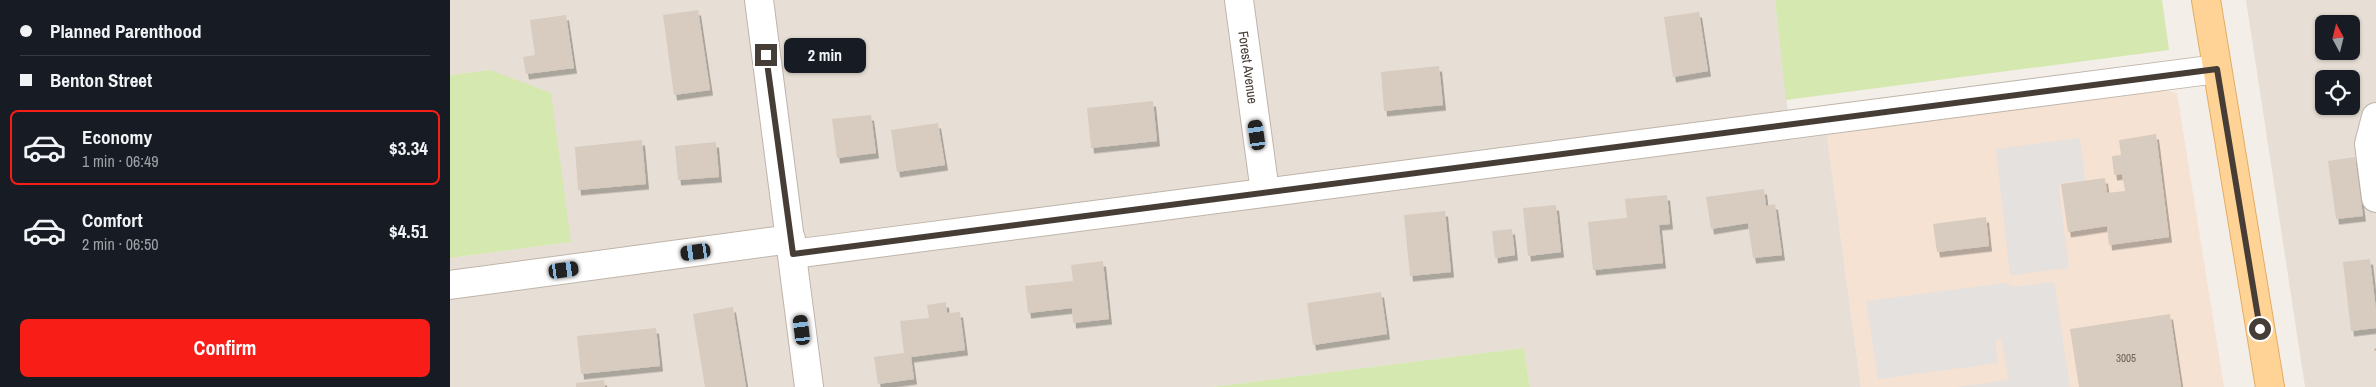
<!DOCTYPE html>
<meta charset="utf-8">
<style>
body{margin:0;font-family:"Archivo Narrow",sans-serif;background:#20242c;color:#f1f3f6;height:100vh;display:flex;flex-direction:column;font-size:19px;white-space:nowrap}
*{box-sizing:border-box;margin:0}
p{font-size:16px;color:#9ea1a6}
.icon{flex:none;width:28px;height:28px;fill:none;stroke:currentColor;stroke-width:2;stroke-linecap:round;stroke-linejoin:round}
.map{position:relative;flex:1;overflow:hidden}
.panel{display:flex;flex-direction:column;background:#171b24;width:450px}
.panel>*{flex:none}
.top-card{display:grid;align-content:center;height:110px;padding:0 20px;background:#171b24}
.needle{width:32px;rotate:353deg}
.tools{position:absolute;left:1865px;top:15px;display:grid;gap:10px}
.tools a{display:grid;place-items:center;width:45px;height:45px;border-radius:8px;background:#171b24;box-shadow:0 1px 4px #0004;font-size:25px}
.end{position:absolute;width:22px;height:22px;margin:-11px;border:6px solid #463e36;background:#fff;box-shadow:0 0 0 2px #fff}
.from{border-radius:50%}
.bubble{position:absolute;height:35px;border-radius:8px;background:#171b24;box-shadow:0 1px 4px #0004;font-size:16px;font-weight:700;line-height:35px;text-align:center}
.car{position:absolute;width:15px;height:30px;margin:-15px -8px;border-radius:6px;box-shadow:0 0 4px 1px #0007;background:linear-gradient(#222 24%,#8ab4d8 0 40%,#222 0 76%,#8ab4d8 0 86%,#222 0)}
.top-card b{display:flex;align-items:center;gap:18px;height:48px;font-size:19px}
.top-card b+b{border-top:1px solid #363941}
.top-card i{width:12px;height:12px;background:#f1f3f6}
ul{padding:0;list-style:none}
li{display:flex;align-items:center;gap:15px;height:75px;margin:0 10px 8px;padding:0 10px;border:2px solid transparent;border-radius:8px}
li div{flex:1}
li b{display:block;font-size:19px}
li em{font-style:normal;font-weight:700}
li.selected{border-color:#f91d18}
li>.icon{width:45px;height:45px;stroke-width:1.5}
.primary-button{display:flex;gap:10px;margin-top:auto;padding:10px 20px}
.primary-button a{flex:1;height:58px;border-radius:8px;background:#f91d18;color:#fff;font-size:20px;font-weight:700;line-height:58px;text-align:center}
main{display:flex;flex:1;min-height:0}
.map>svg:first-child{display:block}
.residential{fill:#e7dfd5;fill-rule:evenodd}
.commercial{fill:#f5e2d2}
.green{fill:#d5e8b0}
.parking{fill:#e4e1df}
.building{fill:#d8cbbf;filter:url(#shadow)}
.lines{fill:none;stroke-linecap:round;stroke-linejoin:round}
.minor-casing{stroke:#bfb4a9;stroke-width:30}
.major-casing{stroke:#e3ad65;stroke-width:30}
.path{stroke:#c0ae9b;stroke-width:3;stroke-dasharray:2.5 2.5;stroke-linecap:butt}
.minor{stroke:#fff;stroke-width:28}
.major{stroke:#fed395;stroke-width:28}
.route{stroke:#463e36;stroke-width:6}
.labels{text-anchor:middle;stroke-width:5;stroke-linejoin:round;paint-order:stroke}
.number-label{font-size:11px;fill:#6a6158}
.street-label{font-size:14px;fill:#463e36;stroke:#fff}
</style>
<main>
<section class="panel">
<div class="top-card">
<b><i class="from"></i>Planned Parenthood</b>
<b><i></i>Benton Street</b>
</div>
<ul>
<li class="selected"><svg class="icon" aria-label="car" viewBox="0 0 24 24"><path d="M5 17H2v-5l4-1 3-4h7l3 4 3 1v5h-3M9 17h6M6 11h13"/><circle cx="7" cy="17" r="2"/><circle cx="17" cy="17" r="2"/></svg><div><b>Economy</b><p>1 min · 06:49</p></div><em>$3.34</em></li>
<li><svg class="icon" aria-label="car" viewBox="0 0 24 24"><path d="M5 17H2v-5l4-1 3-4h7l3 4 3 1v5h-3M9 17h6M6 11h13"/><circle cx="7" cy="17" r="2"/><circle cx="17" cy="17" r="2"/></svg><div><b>Comfort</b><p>2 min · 06:50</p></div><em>$4.51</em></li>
</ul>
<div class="primary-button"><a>Confirm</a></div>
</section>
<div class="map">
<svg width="1926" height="387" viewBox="0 0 1926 387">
<defs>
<filter id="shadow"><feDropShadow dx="3" dy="5.5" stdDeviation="0" flood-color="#0004"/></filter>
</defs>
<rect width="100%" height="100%" fill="#f3eee7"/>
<g class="residential">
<polygon points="0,0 1325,0 1341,140 1377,135 1411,387 1080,387 1074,348 762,387 0,387 0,258 121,242 40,70 0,75"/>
<path d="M 1796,0 L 1926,0 L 1926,387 L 1855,387 ZM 1874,24 L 1901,24 L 1901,51 L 1874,51 ZM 1874,79 L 1901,79 L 1901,106 L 1874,106 Z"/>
</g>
<polygon class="commercial" points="1713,90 1727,93 1774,387 1411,387 1377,135"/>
<g class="green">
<polygon points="1325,0 1712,0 1719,50 1336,100"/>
<polygon points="40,70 101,93 121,242 0,258 0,75"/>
<polygon points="1074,348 1080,387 762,387"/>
</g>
<g class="parking">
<polygon points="1630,138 1635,180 1608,184 1619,268 1560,275 1546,149"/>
<polygon points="1604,282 1620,387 1506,387 1559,380 1551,338 1545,341 1548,363 1428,379 1416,301 1556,283 1563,287"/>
</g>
<g class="building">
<polygon points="248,10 260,90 224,95 213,15"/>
<polygon points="1249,12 1258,71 1223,77 1214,17"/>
<polygon points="116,15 124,68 76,74 73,57 85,55 80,20"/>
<polygon points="989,66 993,105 934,111 931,72"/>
<polygon points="703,101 707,141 641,148 637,108"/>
<polygon points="421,115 426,153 387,158 382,119"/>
<polygon points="488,123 495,165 447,172 441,130"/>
<polygon points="1706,134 1719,237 1659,245 1657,226 1618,232 1611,184 1655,178 1657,193 1675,191 1672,174 1664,175 1662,156 1671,155 1669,140"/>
<polygon points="192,140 196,184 128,190 125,147"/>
<polygon points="266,142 269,177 228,180 225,146"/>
<polygon points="1905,157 1913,216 1886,219 1878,161"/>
<polygon points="1314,189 1316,206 1325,204 1332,255 1303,258 1298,223 1261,229 1256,197"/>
<polygon points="1217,195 1220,224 1209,225 1213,263 1143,270 1138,222 1177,218 1175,199"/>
<polygon points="1106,205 1111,252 1078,256 1073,208"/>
<polygon points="995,211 1001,272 960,276 954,215"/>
<polygon points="1536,217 1539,246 1487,252 1483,224"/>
<polygon points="1062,229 1065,255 1045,258 1042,231"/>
<polygon points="1920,259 1926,310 1926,328 1901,331 1893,262"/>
<polygon points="653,261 659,319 623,323 622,308 578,313 575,286 623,281 621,265"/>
<polygon points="931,292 937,334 863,345 857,303"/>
<polygon points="496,302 497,313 510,312 515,350 461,357 464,379 428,384 424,357 454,353 450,321 479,318 477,305"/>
<polygon points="283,307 296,387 255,387 243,314"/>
<polygon points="1720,314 1731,387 1629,387 1620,329"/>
<polygon points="206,328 210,366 131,374 127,336"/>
<polygon points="154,380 155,387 126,387 126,383"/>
</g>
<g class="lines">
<g class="minor-casing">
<g id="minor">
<polyline points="309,0 359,387"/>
<path id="s1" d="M 789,0 L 815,192"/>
<polyline points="1926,117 1919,144 1926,198"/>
<polyline points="343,254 1767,69"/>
<polyline points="0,285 341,239"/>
</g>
</g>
<g class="major-casing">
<polyline id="major" points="1756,0 1820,387"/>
</g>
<polyline class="path" points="1925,349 1926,350"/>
<use href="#minor" class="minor"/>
<use href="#major" class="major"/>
</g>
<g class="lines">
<polyline class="route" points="316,55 343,254 1767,69 1810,329"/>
</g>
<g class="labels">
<g class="number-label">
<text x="1676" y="362">3005</text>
</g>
<g class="street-label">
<text dy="5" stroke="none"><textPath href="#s1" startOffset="68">Forest Avenue</textPath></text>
</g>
</g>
</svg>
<div class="tools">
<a><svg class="needle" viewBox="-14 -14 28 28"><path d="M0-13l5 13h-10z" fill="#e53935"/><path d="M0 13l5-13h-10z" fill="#9ea1a6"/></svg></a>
<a><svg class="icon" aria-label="locate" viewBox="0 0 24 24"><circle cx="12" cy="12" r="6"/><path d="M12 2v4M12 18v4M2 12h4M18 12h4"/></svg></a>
</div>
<i class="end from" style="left:1810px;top:329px"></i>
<i class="end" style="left:316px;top:55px"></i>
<div class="bubble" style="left:334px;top:38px;width:82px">2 min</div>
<i class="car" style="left:807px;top:135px;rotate:352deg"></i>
<i class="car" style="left:246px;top:252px;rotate:262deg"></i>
<i class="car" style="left:114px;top:270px;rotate:82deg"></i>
<i class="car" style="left:352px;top:330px;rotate:353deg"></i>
</div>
</main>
